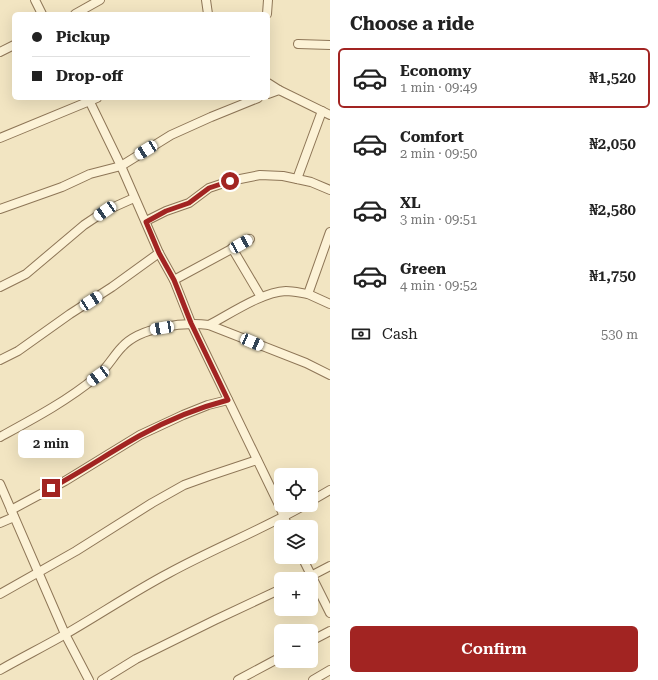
<!DOCTYPE html>
<meta charset="utf-8">
<style>
body{margin:0;font-family:"Roboto Serif",serif;background:#f6f6f6;color:#222;height:100vh;display:flex;flex-direction:column;font-size:15px;white-space:nowrap}
*{box-sizing:border-box;margin:0}
p{font-size:13px;color:#767676}
.icon{flex:none;width:22px;height:22px;fill:none;stroke:currentColor;stroke-width:2;stroke-linecap:round;stroke-linejoin:round}
.map{position:relative;flex:1;overflow:hidden}
.drawer{display:flex;flex-direction:column;background:#fff;width:328px}
.drawer>*{flex:none}
.guide{position:absolute;left:12px;top:12px;width:258px;height:88px;border-radius:6px;box-shadow:0 4px 16px #0002;display:grid;align-content:center;height:88px;padding:0 20px;background:#fff}
.buttons{position:absolute;left:274px;top:468px;display:grid;gap:8px}
.buttons a{display:grid;place-items:center;width:44px;height:44px;border-radius:6px;background:#fff;box-shadow:0 4px 16px #0002;font-size:20px}
.end{position:absolute;width:18px;height:18px;margin:-9px;border:5px solid #a22422;background:#fff;box-shadow:0 0 0 2px #fff}
.from{border-radius:50%}
.bubble{position:absolute;height:28px;border-radius:6px;background:#fff;box-shadow:0 4px 16px #0002;font-size:13px;font-weight:600;line-height:28px;text-align:center}
.car{position:absolute;width:12px;height:24px;margin:-12px -6px;border-radius:5px;box-shadow:0 0 3px 1px #0007;background:linear-gradient(#fff 24%,#345 0 40%,#fff 0 76%,#345 0 86%,#fff 0)}
.guide b{display:flex;align-items:center;gap:14px;height:38px;font-size:15px}
.guide b+b{border-top:1px solid #e0e0e0}
.guide i{width:10px;height:10px;background:#222}
ul{padding:0;list-style:none}
li{display:flex;align-items:center;gap:12px;height:60px;margin:0 8px 6px;padding:0 12px;border:2px solid transparent;border-radius:6px}
li div{flex:1}
li b{display:block;font-size:15px}
li em{font-style:normal;font-weight:600}
li.current{border-color:#a22422}
li>.icon{width:36px;height:36px;stroke-width:1.5}
h2{padding:0 20px;font-size:18px;line-height:48px}
.pay{display:flex;align-items:center;gap:10px;height:44px;padding:0 20px;font-size:15px}
.pay p{margin-inline-start:auto}
.primary-button{display:flex;gap:8px;margin-top:auto;padding:8px 20px}
.primary-button a{flex:1;height:46px;border-radius:6px;background:#a22422;color:#fff;font-size:16px;font-weight:600;line-height:46px;text-align:center}
main{display:flex;flex:1;min-height:0}
.map>svg:first-child{display:block}
.lines{fill:none;stroke-linecap:round;stroke-linejoin:round}
.minor-casing{stroke:#8e7657;stroke-width:10}
.minor{stroke:#fcf2d6;stroke-width:8}
.route{stroke:#a22422;stroke-width:5}
</style>
<main>
<div class="map">
<svg width="330" height="680" viewBox="0 0 330 680">
<rect width="100%" height="100%" fill="#f2e5c2"/>
<g class="lines">
<g class="minor-casing">
<g id="minor">
<polyline points="35,0 42,14"/>
<polyline points="206,0 208,14"/>
<polyline points="75,14 100,0"/>
<polyline points="267,14 268,0"/>
<polyline points="298,44 330,45"/>
<polyline points="0,52 14,45"/>
<polyline points="268,83 279,90"/>
<polyline points="268,94 279,90 330,115"/>
<polyline points="88,98 121,166 159,253 174,280 191,323 280,507 288,527"/>
<polyline points="0,138 97,98"/>
<polyline points="297,179 322,111"/>
<polyline points="0,209 62,187 90,174 121,166 171,135 211,117 258,98"/>
<polyline points="146,221 166,211 189,203 209,188 230,181 260,175 283,176 311,182 330,190"/>
<polyline points="232,248 261,297"/>
<polyline points="174,280 250,239"/>
<polyline points="0,287 26,274 84,225 105,211 134,198"/>
<polyline points="308,294 330,304"/>
<path d="M 209,325 C 230,314 262,292 286,291 C 293,291 301,293 308,294 L 330,232"/>
<polyline points="0,360 18,351 70,314 112,287 159,253"/>
<path d="M 0,437 C 33,419 67,401 96,377 C 107,369 113,356 122,347 C 140,327 183,322 209,325 L 306,363 L 330,375"/>
<polyline points="0,484 65,634 89,680"/>
<polyline points="311,501 330,490"/>
<polyline points="11,510 65,481 140,435 183,415 208,405 228,400"/>
<polyline points="0,523 14,517"/>
<polyline points="302,557 330,613"/>
<polyline points="305,579 330,566"/>
<polyline points="0,594 76,551 152,503 184,485 209,476 257,460"/>
<polyline points="311,641 330,631"/>
<path d="M 0,670 C 21,658 43,647 64,635 C 99,615 133,592 169,573 C 213,549 261,530 305,505"/>
<polyline points="102,680 136,659 215,620 281,589"/>
<polyline points="238,680 281,657"/>
<polyline points="313,680 330,670"/>
</g>
</g>
<use href="#minor" class="minor"/>
</g>
<g class="lines">
<path class="route" d="M 51,488 C 81,472 109,453 139,436 C 166,421 197,408 228,400 L 191,323 L 174,280 L 159,253 L 146,222 L 166,211 L 189,203 L 209,188 L 230,181"/>
</g>
</svg>
<div class="buttons">
<a><svg class="icon" aria-label="locate" viewBox="0 0 24 24"><circle cx="12" cy="12" r="6"/><path d="M12 2v4M12 18v4M2 12h4M18 12h4"/></svg></a>
<a><svg class="icon" aria-label="layers" viewBox="0 0 24 24"><path d="M12 4l9 5-9 5-9-5zM3 14l9 5 9-5"/></svg></a>
<a>+</a>
<a>−</a>
</div>
<i class="end from" style="left:230px;top:181px"></i>
<i class="end" style="left:51px;top:488px"></i>
<div class="bubble" style="left:18px;top:430px;width:66px">2 min</div>
<i class="car" style="left:146px;top:150px;rotate:238deg"></i>
<i class="car" style="left:105px;top:211px;rotate:236deg"></i>
<i class="car" style="left:241px;top:244px;rotate:61deg"></i>
<i class="car" style="left:91px;top:301px;rotate:57deg"></i>
<i class="car" style="left:162px;top:328px;rotate:260deg"></i>
<i class="car" style="left:252px;top:342px;rotate:113deg"></i>
<i class="car" style="left:98px;top:376px;rotate:234deg"></i>
<div class="guide">
<b><i class="from"></i>Pickup</b>
<b><i></i>Drop-off</b>
</div>
</div>
<section class="drawer">
<h2>Choose a ride</h2>
<ul>
<li class="current"><svg class="icon" aria-label="car" viewBox="0 0 24 24"><path d="M5 17H2v-5l4-1 3-4h7l3 4 3 1v5h-3M9 17h6M6 11h13"/><circle cx="7" cy="17" r="2"/><circle cx="17" cy="17" r="2"/></svg><div><b>Economy</b><p>1 min · 09:49</p></div><em>₦1,520</em></li>
<li><svg class="icon" aria-label="car" viewBox="0 0 24 24"><path d="M5 17H2v-5l4-1 3-4h7l3 4 3 1v5h-3M9 17h6M6 11h13"/><circle cx="7" cy="17" r="2"/><circle cx="17" cy="17" r="2"/></svg><div><b>Comfort</b><p>2 min · 09:50</p></div><em>₦2,050</em></li>
<li><svg class="icon" aria-label="car" viewBox="0 0 24 24"><path d="M5 17H2v-5l4-1 3-4h7l3 4 3 1v5h-3M9 17h6M6 11h13"/><circle cx="7" cy="17" r="2"/><circle cx="17" cy="17" r="2"/></svg><div><b>XL</b><p>3 min · 09:51</p></div><em>₦2,580</em></li>
<li><svg class="icon" aria-label="car" viewBox="0 0 24 24"><path d="M5 17H2v-5l4-1 3-4h7l3 4 3 1v5h-3M9 17h6M6 11h13"/><circle cx="7" cy="17" r="2"/><circle cx="17" cy="17" r="2"/></svg><div><b>Green</b><p>4 min · 09:52</p></div><em>₦1,750</em></li>
</ul>
<div class="pay"><svg class="icon" aria-label="cash" viewBox="0 0 24 24"><path d="M3 7h18v10H3z"/><circle cx="12" cy="12" r="2"/></svg>Cash<p>530 m</p></div>
<div class="primary-button"><a>Confirm</a></div>
</section>
</main>
